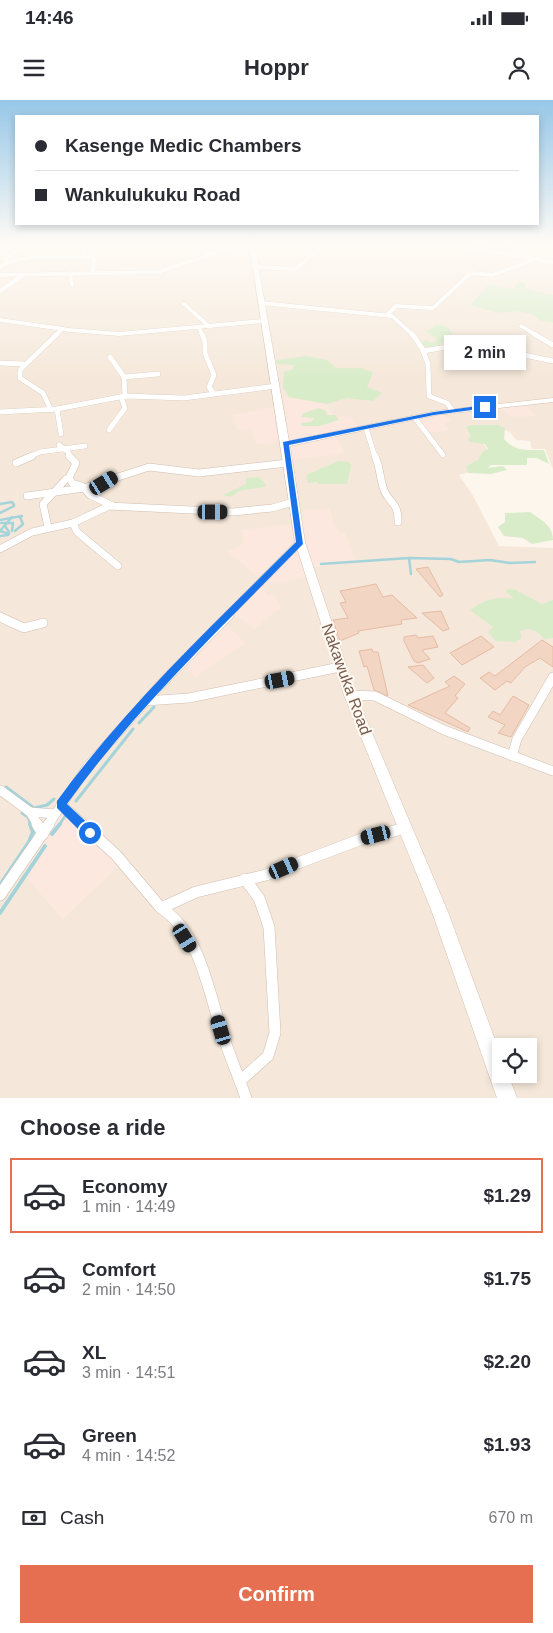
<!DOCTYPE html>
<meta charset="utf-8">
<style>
body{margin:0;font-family:Helvetica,sans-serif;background:#f7f7f7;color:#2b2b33;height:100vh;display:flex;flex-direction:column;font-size:19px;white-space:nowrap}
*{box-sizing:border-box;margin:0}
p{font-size:16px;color:#7c7c81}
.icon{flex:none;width:28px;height:28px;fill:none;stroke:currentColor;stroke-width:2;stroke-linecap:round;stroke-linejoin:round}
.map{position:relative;height:998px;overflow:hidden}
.sheet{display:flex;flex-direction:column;background:#fff;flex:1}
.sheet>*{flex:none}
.guide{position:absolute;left:15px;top:15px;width:524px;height:110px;border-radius:0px;box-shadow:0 2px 8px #0003;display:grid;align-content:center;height:110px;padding:0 20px;background:#fff}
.fabs{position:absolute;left:492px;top:938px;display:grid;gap:10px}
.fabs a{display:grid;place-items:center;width:45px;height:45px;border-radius:0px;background:#fff;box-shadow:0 2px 8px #0003;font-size:25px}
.end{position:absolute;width:22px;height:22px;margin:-11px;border:6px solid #1a73e8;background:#fff;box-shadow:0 0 0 2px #fff}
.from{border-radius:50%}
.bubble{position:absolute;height:35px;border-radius:0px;background:#fff;box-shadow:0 2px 8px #0003;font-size:16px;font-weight:700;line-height:35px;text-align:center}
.car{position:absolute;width:15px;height:30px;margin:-15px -8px;border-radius:6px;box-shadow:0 0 4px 1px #0007;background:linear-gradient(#222 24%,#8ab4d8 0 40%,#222 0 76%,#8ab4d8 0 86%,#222 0)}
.guide b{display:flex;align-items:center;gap:18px;height:48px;font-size:19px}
.guide b+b{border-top:1px solid #e1e1e2}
.guide i{width:12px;height:12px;background:#2b2b33}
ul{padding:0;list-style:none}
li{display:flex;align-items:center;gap:15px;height:75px;margin:0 10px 8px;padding:0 10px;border:2px solid transparent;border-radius:0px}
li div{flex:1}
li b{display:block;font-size:19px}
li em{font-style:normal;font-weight:700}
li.selected{border-color:#e76f51}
li>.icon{width:45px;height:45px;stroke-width:1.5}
h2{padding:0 20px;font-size:22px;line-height:60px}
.pay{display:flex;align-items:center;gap:12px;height:55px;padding:0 20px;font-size:19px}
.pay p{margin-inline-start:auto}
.primary-button{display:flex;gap:10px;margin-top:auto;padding:10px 20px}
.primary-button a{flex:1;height:58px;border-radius:0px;background:#e76f51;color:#fff;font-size:20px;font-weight:700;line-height:58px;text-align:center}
.status{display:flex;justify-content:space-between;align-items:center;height:35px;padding:0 25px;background:#fff;direction:ltr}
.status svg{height:14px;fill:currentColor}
header{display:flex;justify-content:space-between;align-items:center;height:65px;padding:0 20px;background:#fff;font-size:22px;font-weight:700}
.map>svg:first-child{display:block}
.residential{fill:#f5e8da;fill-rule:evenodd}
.commercial{fill:#fde8e0}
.green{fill:#d8ecc9}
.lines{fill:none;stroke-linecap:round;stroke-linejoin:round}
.stream-far2{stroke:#a5d3da;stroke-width:2.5}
.stream-far1{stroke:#a5d3da;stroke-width:3}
.stream{stroke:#a5d3da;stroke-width:4}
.building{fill:#f3d5c3;stroke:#e6bba3}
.minor-far4-casing{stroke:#d1beb0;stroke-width:4.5}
.minor-far3-casing{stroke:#d1beb0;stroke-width:5.5}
.minor-far2-casing{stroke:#d1beb0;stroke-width:8}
.minor-far1-casing{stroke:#d1beb0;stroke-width:10}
.minor-casing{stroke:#d1beb0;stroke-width:12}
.secondary-casing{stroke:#d6c0b0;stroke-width:1}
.minor-far4{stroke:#fff;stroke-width:4}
.minor-far3{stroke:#fff;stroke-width:5}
.minor-far2{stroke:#fff;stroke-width:7}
.minor-far1{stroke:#fff;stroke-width:9}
.minor{stroke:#fff;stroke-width:11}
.secondary{fill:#fff;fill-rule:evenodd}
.route{fill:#1a73e8}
.labels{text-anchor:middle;stroke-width:4;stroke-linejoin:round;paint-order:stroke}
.street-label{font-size:16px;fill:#7a5c4d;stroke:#fffaf3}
</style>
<div class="status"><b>14:46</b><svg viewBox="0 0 49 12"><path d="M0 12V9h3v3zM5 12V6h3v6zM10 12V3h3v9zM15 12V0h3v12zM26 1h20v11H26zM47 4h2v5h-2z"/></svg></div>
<header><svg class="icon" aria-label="menu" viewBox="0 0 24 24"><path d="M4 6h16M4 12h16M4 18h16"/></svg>Hoppr<svg class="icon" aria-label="person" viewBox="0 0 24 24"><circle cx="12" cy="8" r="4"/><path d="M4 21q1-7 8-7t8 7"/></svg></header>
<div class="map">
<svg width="553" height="998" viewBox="0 0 553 998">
<rect width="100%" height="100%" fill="#fdf6ec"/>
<path class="residential" d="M 0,142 L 553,142 L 553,369 L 545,349 L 532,349 L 530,341 L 516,340 L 510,332 L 495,326 L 479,337 L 490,354 L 480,369 L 459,375 L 472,394 L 499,446 L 553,448 L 553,998 L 0,998 ZM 501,946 L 529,946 L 529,974 L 501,974 Z"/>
<g class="commercial">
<polygon points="284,297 327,304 334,319 350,316 359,328 290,341"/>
<polygon points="523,303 535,316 512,317 501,307"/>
<polygon points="276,307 282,339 270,344 256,343 251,328 237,330 233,315"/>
<polygon points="444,314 451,321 444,323 449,330 428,333 416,319"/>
<polygon points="336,335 344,353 291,360 290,345"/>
<polygon points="330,409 334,425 340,433 345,432 356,463 314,467 308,452 299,410"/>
<polygon points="291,424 294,442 260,478 228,452 244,443 241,427 242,430"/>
<polygon points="297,453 300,455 307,477 263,485 266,495 274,495 282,509 275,511 255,529 234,514 292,454"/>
<polygon points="225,523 245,543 195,577 183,566"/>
<polygon points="63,712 121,763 63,819 23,774"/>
</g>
<g class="green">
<polygon points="518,181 525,183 526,189 553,195 553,223 539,220 534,215 517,211 498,213 470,205 489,184 513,190"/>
<polygon points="437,225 448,227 456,241 455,244 442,242 438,247 429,249 421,243 426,240 433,243 437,240 426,231"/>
<polygon points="306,256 327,260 336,268 360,268 373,272 367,287 382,293 373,301 347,298 327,304 289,297 283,287 284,272 294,269 293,265 277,264 276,260"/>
<polygon points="319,308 326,311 327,315 335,315 339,320 319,326 301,326 301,323 311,322 314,318 301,317 304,313"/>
<path d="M 471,325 L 497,325 L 505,328 L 504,339 C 515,352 528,350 544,350 L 549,364 L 537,358 L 527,358 L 527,365 L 491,365 L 488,368 L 503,366 L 507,370 L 491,374 L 468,373 L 466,366 L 478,360 L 482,352 L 488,349 L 485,344 L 470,342 L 468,339 L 471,336 L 466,327 Z"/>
<polygon points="339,361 349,362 351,366 347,384 319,384 317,382 308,383 306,375"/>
<polygon points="259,377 266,385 264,387 239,391 231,397 223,395 246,384 246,378"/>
<path d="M 530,412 C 541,420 553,425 553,440 L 532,444 L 523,438 L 504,436 L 498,427 L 505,422 L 505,413 Z"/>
<path d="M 509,489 L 516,490 L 542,504 L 553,500 L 553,538 L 544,539 C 537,530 530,527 520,531 L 522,538 L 515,542 L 496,541 L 488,532 L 493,527 L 470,510 C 485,500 496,496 514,499 L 505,491 Z"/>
</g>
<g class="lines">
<g class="stream-far2">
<polyline points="0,404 12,402 14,405"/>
<polyline points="0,413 14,406"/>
<polyline points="0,420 22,416"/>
<polyline points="1,423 13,423 12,431"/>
<polyline points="5,426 9,432"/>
<polyline points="0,431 12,417"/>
<polyline points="0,431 9,434"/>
<polyline points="15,431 23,424 20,417"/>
<polyline points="0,436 8,435"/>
<polyline points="409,458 411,474"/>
<polyline points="321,464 409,458 451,459 459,462 490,460 510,463 535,462"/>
</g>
<g class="stream-far1">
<polyline points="139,623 154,607"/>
<polyline points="6,687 34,708 47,705 54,699"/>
<polyline points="76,701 133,629"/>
<polyline points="22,713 28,717 31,725"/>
<polyline points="59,725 66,715"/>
</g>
<g class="stream">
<polyline points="52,734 60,724"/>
<polyline points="0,785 29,742 33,732 30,724"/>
<polyline points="0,813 45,746"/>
</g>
</g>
<g class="building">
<polygon points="428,467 443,495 440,497 416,469"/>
<polygon points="376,484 383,497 392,495 417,518 401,520 402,524 358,531 359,533 340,541 333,520 348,518 340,503 346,502 340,491"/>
<polygon points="441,511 449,529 443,531 422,513"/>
<polygon points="416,535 418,538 433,536 438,547 422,550 430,559 418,563 414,561 404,541 404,537"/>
<polygon points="481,536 494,547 462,565 450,553"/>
<polygon points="542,540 553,547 553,567 540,558 525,567 511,583 507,581 495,590 480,578 489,572 495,576"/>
<polygon points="372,549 373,552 378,552 388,596 374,590 367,566 364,567 359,551"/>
<polygon points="423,565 434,578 427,583 408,567"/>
<polygon points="454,576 465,584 455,596 458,598 445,613 470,628 468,632 408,605 450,586 445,582"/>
<polygon points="513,596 529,605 511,637 498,633 505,625 488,617 493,611 500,615"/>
</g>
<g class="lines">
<g class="minor-far4-casing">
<g id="minor-far4">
<polyline points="20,142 54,142"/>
<polyline points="200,142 198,148 212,155"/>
<polyline points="432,142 553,162"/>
<polyline points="83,147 85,155 94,159 93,173"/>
<polyline points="5,160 26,142"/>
<path d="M 0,167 C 26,151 60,160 89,157"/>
<polyline points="254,167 296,169 324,144 311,142"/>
<polyline points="70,173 72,185"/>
<polyline points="0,175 159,172 247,142"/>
<polyline points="0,191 23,175"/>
<polyline points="261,203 392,216 413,235"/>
<polyline points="184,204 210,227"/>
<polyline points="388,214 396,206 433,208 471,173 493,175 538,158"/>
<polyline points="0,220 70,230 119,234 263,221"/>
<polyline points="521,226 536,235"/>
<polyline points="199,227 202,235"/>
<polyline points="56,235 62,229"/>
</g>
</g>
<g class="minor-far3-casing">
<g id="minor-far3">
<polyline points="202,234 205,242 205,253 214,275 209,287 213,293"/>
<polyline points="412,234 422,248 428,264 429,296 447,303 453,311"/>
<polyline points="534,234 553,245"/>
<polyline points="423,251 483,241 500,250 553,261"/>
<polyline points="110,257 124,277 125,296"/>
<polyline points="0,263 24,264"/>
<polyline points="124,277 158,274"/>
<polyline points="57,309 61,334"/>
<polyline points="51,310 43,293 20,278 20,270 57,234"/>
<polyline points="0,312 57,309 125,296 184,298 276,286"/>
<polyline points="415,318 443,355"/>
<polyline points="366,328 375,357"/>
<polyline points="109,330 125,308 121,297"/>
<polyline points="59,345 68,352 70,357"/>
<polyline points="29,357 40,352 85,346"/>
</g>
</g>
<g class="minor-far2-casing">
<g id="minor-far2">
<polyline points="69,356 76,363 69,378 72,383 82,386 90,395 111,405"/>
<path d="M 375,356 C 381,370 379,374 383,387 C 387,403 399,401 398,422"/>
<polyline points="16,363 32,356"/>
<polyline points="27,396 84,388 149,367 199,373 288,363"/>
<polyline points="73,423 77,432 118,466"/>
<polyline points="48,427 43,404 66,379"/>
<polyline points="0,449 32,432 73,423 109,406 233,412 272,408 294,402"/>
<polyline points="227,516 300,442"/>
</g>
</g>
<g class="minor-far1-casing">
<g id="minor-far1">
<polyline points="0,517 24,528 43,523"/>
<polyline points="350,595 375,596 444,630 553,671"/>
<polyline points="145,601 189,598 340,567"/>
<polyline points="512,656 517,639 553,577"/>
<polyline points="0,690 30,712 38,725"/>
<polyline points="61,704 84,725"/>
<polyline points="30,712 55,714"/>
<polyline points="48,725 88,666 163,582 229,515"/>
</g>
</g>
<g class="minor-casing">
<g id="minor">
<polyline points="37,724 43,734"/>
<polyline points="82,724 116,755 161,808 196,792 266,775 362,739 406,728"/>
<polyline points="0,795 49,724"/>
<path d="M 161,808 C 199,832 208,889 221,929 C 228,952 238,975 246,998"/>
<polyline points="240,981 268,956 275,933 269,827 259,798 245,779"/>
</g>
</g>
<g class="secondary-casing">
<polygon id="secondary" points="249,142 254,142 289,341 436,311 553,298 553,302 436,315 290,346 305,442 356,595 448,812 501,956 501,974 508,974 517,998 497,998 432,812 344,595 295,442"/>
</g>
<use href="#minor-far4" class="minor-far4"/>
<use href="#minor-far3" class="minor-far3"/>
<use href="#minor-far2" class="minor-far2"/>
<use href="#minor-far1" class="minor-far1"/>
<use href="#minor" class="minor"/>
<use href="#secondary" class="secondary"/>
</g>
<linearGradient id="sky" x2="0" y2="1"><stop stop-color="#97c7e8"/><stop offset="0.51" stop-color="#fefbf6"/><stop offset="1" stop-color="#fefbf6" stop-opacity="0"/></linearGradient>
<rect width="553" height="281" fill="url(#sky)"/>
<path class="route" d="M 485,305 L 487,308 L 434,315 L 289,345 L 303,444 C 221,528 135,609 67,704 L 94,729 L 94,737 L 86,737 L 57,708 L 57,701 C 126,606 213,525 296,442 L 283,342 L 434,312 Z"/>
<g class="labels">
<g class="street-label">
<text transform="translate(347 579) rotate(70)" y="6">Nakawuka Road</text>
</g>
</g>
</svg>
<div class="fabs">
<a><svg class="icon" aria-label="locate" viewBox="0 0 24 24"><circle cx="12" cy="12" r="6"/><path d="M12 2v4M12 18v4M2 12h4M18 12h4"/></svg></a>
</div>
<i class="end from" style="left:90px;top:733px"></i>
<i class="end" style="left:485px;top:307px"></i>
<div class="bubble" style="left:444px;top:235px;width:82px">2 min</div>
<i class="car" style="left:104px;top:383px;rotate:59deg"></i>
<i class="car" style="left:213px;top:412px;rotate:90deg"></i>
<i class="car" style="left:280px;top:580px;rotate:79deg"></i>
<i class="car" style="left:376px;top:735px;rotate:256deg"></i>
<i class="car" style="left:284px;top:768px;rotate:66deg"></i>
<i class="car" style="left:185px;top:838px;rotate:148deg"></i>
<i class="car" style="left:221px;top:930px;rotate:343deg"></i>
<div class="guide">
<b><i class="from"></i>Kasenge Medic Chambers</b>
<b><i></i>Wankulukuku Road</b>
</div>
</div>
<section class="sheet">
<h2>Choose a ride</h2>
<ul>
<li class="selected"><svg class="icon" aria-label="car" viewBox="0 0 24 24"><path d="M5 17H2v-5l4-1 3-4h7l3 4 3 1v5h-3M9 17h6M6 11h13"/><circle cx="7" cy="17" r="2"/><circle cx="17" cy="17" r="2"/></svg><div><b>Economy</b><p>1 min · 14:49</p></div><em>$1.29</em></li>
<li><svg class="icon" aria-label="car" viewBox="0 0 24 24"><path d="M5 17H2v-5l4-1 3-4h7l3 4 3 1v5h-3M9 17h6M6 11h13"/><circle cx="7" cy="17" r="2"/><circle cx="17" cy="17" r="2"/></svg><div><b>Comfort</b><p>2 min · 14:50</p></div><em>$1.75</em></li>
<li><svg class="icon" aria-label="car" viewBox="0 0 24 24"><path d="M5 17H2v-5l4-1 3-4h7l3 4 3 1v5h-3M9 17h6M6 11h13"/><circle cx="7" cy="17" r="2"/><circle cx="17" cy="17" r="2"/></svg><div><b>XL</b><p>3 min · 14:51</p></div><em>$2.20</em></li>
<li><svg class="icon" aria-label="car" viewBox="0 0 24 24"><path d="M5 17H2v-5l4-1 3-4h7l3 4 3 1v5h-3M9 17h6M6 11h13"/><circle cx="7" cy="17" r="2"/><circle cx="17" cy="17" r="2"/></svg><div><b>Green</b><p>4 min · 14:52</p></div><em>$1.93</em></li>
</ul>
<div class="pay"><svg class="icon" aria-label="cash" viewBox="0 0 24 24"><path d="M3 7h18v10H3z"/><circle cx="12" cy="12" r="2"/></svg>Cash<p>670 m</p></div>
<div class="primary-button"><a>Confirm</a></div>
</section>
